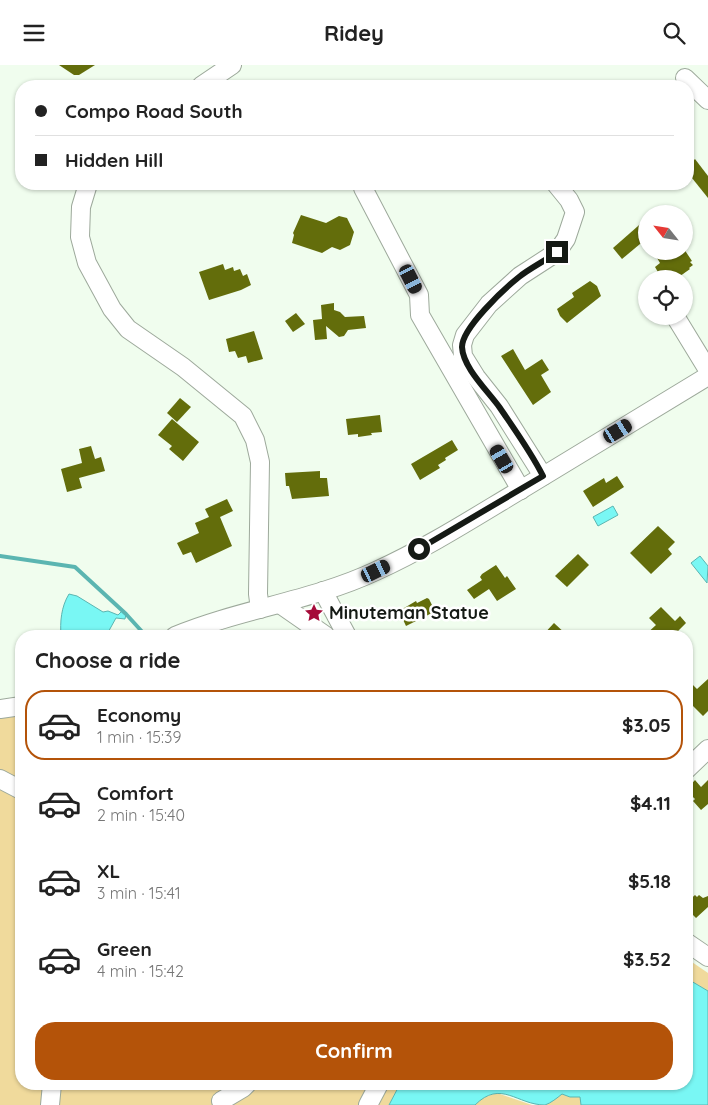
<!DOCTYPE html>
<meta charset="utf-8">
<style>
body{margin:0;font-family:Quicksand,sans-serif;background:#f2f2f2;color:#222;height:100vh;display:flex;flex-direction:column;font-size:19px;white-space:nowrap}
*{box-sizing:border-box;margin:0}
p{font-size:16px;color:#767676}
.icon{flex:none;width:28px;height:28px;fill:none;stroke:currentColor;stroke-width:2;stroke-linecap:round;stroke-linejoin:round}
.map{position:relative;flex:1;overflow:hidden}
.side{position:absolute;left:15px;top:565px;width:678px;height:460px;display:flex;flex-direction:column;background:#fff;border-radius:20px;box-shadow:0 1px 4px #0004}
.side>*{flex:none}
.hud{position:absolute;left:15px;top:15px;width:679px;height:110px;border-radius:20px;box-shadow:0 1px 4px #0004;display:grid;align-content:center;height:110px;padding:0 20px;background:#fff}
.needle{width:32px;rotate:300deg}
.buttons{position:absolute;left:638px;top:140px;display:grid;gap:10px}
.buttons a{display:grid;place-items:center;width:55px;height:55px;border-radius:50%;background:#fff;box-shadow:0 1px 4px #0004;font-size:25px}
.end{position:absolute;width:22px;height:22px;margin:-11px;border:6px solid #151a15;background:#fff;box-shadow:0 0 0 2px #fff}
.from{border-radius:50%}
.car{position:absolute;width:15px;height:30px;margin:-15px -8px;border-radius:6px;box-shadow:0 0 4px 1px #0007;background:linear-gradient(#222 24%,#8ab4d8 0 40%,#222 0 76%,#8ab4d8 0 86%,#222 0)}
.hud b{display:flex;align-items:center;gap:18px;height:48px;font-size:19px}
.hud b+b{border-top:1px solid #e0e0e0}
.hud i{width:12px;height:12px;background:#222}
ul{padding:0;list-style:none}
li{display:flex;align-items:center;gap:15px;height:70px;margin:0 10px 8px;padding:0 10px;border:2px solid transparent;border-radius:20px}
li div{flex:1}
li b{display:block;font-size:19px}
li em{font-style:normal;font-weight:700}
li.current{border-color:#b45309}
li>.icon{width:45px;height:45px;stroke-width:1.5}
h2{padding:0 20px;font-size:22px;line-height:60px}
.cta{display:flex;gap:10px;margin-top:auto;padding:10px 20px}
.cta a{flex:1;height:58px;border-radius:20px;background:#b45309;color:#fff;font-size:20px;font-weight:700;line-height:58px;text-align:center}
header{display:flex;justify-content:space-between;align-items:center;height:65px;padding:0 20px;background:#fff;font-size:22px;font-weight:700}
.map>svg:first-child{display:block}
.green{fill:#f0da9c}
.water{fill:#79f7f4;stroke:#5bb5b1}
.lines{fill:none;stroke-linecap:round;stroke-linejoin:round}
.stream{stroke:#5bb5b1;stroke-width:4}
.building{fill:#636d0b}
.minor-casing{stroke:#9da99b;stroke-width:20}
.minor{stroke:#fff;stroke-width:18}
.route{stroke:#151a15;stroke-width:6}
.labels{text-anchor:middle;stroke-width:5;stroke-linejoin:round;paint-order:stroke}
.poi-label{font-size:18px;font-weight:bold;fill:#151a15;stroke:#fff;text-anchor:start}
</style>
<header><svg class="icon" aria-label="menu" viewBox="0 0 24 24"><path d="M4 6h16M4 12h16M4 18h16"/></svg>Ridey<svg class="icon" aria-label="search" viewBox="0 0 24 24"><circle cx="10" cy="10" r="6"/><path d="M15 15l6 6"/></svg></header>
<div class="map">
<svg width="708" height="1040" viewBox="0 0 708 1040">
<rect width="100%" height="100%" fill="#f0fdee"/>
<g class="green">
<polygon points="21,648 21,1019 400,1019 389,1040 0,1040 0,652"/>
<polygon points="686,893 708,908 708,926 686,913"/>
<polygon points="497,1028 532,1040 475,1040 482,1033"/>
<polygon points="562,1029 570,1032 581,1032 581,1040 542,1040 547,1039"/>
</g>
<g class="water">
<polygon points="613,441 618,450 598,461 593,452"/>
<polygon points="700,491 708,501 707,518 691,498"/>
<path d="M 69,529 L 77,531 L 103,547 L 108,546 L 118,550 L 122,546 L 126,549 L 125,554 L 116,553 L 106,571 L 61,571 C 60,557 61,542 69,529 Z"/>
<path d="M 686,913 L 708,926 L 708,1040 L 581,1040 L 580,1032 L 570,1032 L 562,1029 C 557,1033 551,1038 545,1040 C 517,1040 501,1014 475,1040 L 389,1040 L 400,1019 L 686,1019 Z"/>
</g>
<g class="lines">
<polyline class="stream" points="0,491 75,502 126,549 146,571"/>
</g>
<g class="building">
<polygon points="59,0 95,0 79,10 74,10"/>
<polygon points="695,94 708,111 708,133 688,108 688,101"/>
<polygon points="301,150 326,158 339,151 347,153 354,167 350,180 340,185 332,182 322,188 292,178 294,170 293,168"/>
<polygon points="646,154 646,174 622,194 613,183"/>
<polygon points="684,184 692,196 690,197 693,200 689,203 690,204 676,214 662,214 655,202 660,198 653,186 684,186"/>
<polygon points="223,199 225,205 233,202 234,206 240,204 243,211 247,209 251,220 241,225 209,235 199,207"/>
<polygon points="590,216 597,221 601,231 567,258 560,251 557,244 574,232 572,228"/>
<polygon points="334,238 334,245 340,247 345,252 364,251 366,263 348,265 344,271 339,272 326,261 327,274 315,275 313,255 322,254 321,240"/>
<polygon points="296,248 305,259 293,267 285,256"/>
<polygon points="254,266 263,294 248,298 246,291 238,293 235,286 229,287 226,274"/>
<polygon points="513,284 525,305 542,294 549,305 541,310 551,327 533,340 501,291"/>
<polygon points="180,333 191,342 177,357 167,348"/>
<polygon points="380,350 382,367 371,368 372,370 358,372 358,369 348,370 346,354"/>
<polygon points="172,354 199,377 183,396 169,384 172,381 158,370"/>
<polygon points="452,375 458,385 445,393 446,395 438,400 440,403 420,415 411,399"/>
<polygon points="91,381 95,394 101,392 105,406 79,413 82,423 67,427 61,404 82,398 79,384"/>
<polygon points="320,406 320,413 327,413 329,431 292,434 289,421 286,421 285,408"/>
<polygon points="617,411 624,422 593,442 583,426 604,413 606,418"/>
<polygon points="227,434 233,446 220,452 232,481 196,498 191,487 183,490 177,478 199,468 195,458 209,452 205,444"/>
<polygon points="658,461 675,477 668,484 672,489 651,509 630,488"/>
<polygon points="578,489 589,500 567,522 555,511"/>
<polygon points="496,500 505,513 507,511 516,524 497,536 489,524 474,534 467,525 482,515 480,512 482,509"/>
<polygon points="427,533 429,534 435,546 434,547 406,561 399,546 416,536 417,538"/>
<polygon points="661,542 675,556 680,551 686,558 673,571 644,571 656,560 649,553"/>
<polygon points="554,558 568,571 542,571"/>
<polygon points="686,613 697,624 708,614 708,646 703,651 686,634"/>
<polygon points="695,715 701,722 708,715 708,739 701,745 693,736 695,734 686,725"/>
<polygon points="695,830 697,832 699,830 703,833 708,831 708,842 696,853 692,849 686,854 686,838"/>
</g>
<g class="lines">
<g class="minor-casing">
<g id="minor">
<polyline points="685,13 708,35"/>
<polyline points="201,21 232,0"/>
<polyline points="88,119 81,142 80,172 87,198 112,244 128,264 183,302 243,351 255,375 260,397 258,529 260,544"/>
<polyline points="363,119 363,123 419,230 420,250 521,425"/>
<polyline points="675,251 708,305"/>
<polyline points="543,411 499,341 476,312 463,291 462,280 465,270 489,239 520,211 557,187 566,174 575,147 569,135 556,119"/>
<polyline points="323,526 347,571"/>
<polyline points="280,539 326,571"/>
<path d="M 175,571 C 240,544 312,536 376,506 C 429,482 478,450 527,421 C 587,384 648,348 708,311"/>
<polyline points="0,644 21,641"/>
<polyline points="686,705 708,684"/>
<polyline points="0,714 21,725"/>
<polyline points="686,877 708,892"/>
<polyline points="221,1036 243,1023 247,1019"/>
<polyline points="50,1040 52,1019"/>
<polyline points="368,1040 379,1019"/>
</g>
</g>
<use href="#minor" class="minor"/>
</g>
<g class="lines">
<path class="route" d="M 419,484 L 543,411 C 531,387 515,365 500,343 C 488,326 463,303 462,282 C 462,263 504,224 519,212 C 530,203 545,196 557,187"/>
</g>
<defs>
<g id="sight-bare" transform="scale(1.5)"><path d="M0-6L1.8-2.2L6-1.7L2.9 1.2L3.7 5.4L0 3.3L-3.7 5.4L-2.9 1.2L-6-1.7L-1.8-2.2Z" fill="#a50b39" stroke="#fff" stroke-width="2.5" paint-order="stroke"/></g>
</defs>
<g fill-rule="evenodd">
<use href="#sight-bare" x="314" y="548"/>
</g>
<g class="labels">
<g class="poi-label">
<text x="329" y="554">Minuteman Statue</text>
</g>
</g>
</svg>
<div class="buttons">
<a><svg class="needle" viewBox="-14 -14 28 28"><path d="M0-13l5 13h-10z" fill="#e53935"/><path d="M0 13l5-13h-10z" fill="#767676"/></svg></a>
<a><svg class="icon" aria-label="locate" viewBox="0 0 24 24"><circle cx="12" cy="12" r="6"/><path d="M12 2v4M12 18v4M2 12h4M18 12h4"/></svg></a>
</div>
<i class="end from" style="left:419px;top:484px"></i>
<i class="end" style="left:557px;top:187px"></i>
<i class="car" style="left:411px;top:214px;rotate:153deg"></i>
<i class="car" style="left:618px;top:366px;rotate:59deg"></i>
<i class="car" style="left:502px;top:394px;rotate:330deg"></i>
<i class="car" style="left:376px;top:506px;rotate:64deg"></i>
<div class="hud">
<b><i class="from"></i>Compo Road South</b>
<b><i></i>Hidden Hill</b>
</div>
<section class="side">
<h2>Choose a ride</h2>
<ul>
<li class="current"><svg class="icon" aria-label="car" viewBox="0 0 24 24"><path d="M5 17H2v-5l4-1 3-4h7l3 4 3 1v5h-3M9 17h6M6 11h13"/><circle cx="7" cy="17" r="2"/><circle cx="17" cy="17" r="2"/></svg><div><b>Economy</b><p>1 min · 15:39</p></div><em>$3.05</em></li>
<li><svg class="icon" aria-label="car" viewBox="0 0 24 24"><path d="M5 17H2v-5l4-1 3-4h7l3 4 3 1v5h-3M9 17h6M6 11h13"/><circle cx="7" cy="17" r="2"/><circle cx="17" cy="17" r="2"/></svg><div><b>Comfort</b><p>2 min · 15:40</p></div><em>$4.11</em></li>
<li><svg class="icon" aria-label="car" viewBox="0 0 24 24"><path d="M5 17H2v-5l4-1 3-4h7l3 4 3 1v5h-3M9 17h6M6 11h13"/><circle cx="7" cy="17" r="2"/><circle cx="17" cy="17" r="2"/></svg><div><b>XL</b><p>3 min · 15:41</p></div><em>$5.18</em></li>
<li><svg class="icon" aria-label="car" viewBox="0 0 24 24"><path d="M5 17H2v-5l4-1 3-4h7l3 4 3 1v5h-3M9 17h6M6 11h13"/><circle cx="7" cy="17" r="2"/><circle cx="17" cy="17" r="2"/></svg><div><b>Green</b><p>4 min · 15:42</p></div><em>$3.52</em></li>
</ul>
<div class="cta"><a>Confirm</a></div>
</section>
</div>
